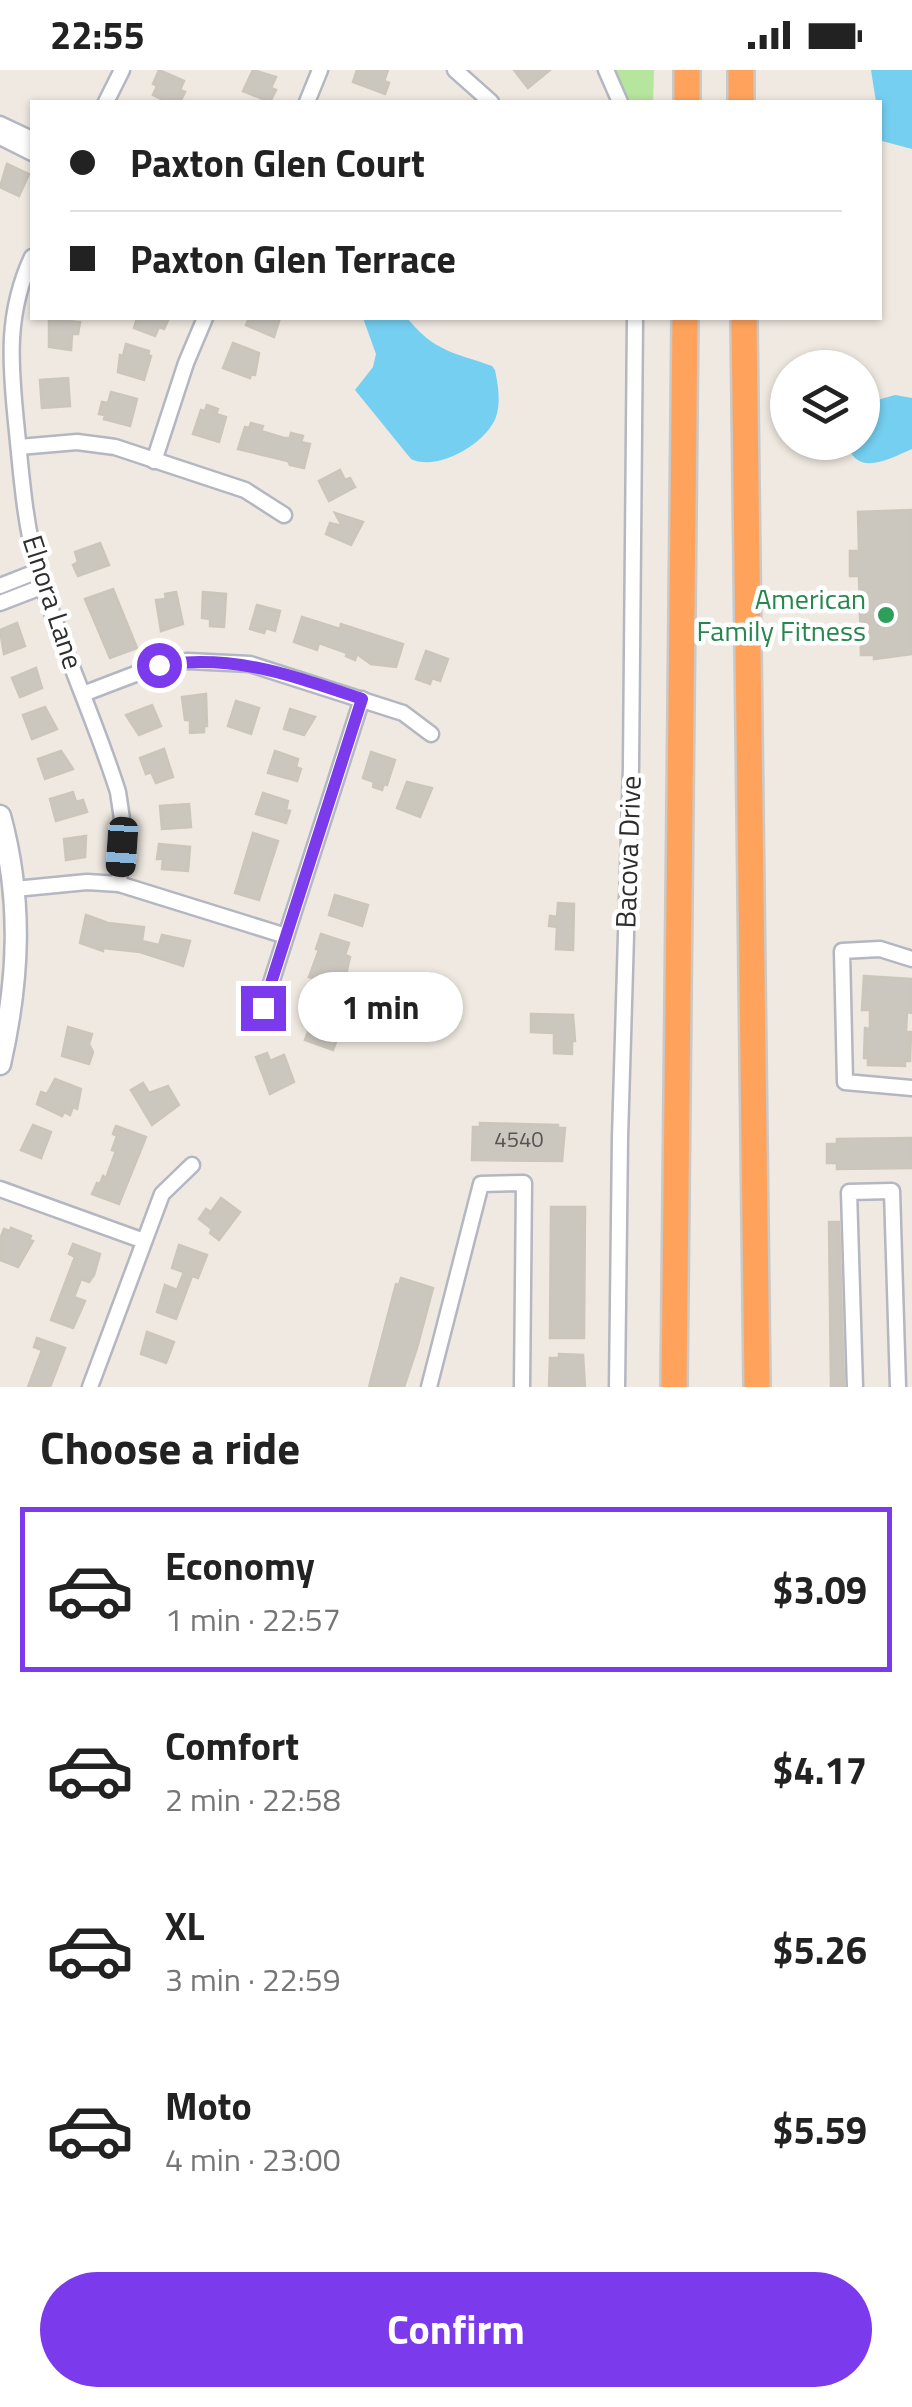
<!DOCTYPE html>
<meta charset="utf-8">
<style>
body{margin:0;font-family:"Titillium Web",sans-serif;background:#f6f6f6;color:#222;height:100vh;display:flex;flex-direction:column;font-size:38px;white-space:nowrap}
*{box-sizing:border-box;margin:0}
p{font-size:32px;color:#767676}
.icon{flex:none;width:55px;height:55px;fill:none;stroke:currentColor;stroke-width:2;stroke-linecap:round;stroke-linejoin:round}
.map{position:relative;height:1317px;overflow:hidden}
.side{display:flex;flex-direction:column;background:#fff;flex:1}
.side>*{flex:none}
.top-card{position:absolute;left:30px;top:30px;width:852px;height:220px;border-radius:0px;box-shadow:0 2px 8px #0004;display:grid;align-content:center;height:220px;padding:0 40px;background:#fff}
.controls{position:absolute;left:770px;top:280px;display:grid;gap:20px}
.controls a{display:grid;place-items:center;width:110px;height:110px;border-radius:50%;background:#fff;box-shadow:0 2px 8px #0004;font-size:50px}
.end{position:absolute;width:45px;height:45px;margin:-22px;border:12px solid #7c3aed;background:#fff;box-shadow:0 0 0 5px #fff}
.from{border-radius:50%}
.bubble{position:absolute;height:70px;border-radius:35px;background:#fff;box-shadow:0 2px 8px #0004;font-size:32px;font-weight:700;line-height:70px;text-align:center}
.car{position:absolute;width:30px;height:60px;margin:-30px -15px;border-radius:12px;box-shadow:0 0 8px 2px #0007;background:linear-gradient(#222 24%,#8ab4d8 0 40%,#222 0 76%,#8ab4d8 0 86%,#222 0)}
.top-card b{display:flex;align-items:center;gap:35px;height:95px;font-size:38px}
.top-card b+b{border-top:2px solid #e0e0e0}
.top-card i{width:25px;height:25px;background:#222}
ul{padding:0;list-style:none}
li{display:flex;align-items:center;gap:30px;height:165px;margin:0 20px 15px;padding:0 20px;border:5px solid transparent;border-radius:0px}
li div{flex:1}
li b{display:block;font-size:38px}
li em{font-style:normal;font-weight:700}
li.active{border-color:#7c3aed}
li>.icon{width:90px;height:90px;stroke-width:1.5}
h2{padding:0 40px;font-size:45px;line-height:120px}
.button{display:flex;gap:20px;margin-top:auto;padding:20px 40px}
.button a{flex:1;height:115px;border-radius:60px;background:#7c3aed;color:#fff;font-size:40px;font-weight:700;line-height:115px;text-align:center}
.status{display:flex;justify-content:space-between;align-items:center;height:70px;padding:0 50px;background:#fff;direction:ltr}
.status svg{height:28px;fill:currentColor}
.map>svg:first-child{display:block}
.green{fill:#b6e59e}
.water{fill:#75cff0}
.building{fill:#cbc7bf;stroke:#cbc5ba;stroke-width:2.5}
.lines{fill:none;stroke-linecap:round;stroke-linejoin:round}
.street-casing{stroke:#b4b7c1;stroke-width:19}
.secondary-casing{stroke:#b4b7c1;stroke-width:25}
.highway-casing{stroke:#c9c9c9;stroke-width:30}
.street{stroke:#fff;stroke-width:14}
.secondary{stroke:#fff;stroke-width:20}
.highway{stroke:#ffa35c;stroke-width:25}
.route{stroke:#7c3aed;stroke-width:12}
.leisure-dot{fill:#2e9e5b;stroke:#fff;stroke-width:4}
.labels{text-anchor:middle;stroke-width:9;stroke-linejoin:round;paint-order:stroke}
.number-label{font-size:22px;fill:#555452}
.leisure-label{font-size:28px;fill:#27864d;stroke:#fff;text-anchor:end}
.street-label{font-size:28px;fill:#2e2e2e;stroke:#fff}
</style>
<div class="status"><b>22:55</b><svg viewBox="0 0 49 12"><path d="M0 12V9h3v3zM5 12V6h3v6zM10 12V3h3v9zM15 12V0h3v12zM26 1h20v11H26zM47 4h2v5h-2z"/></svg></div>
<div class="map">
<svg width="912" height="1317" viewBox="0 0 912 1317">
<rect width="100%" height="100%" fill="#efe9e1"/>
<polygon class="green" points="613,0 654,0 653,32 626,32"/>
<g class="water">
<polygon points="871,0 912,0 912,79 882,71 880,32 876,32"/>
<path d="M 363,248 L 407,248 C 435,282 453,282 492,296 L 495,300 C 498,315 501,332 496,347 C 486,374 437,402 411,389 L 355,320 L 373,297 L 376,284 Z"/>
<path d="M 895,325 L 912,328 L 912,379 C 889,389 856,408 847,373 L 862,372 L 863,334 Z"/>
</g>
<g class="building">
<polygon points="159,0 184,11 180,20 185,22 180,32 167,32 153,25 157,16 153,14"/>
<polygon points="253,0 276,7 271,18 276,20 270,32 243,21"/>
<polygon points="357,0 388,0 384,11 389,13 385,24 353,12"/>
<polygon points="514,0 550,0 528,18"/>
<polygon points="7,94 29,104 19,126 0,117"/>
<polygon points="137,248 169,248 164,259 159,257 155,266 134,258"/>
<polygon points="249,248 280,248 274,267 246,255"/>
<polygon points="49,249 80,252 78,264 72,264 71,280 49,277"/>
<polygon points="233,273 259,283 255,305 251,304 250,308 223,298"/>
<polygon points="126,274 149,281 148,285 151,286 144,310 118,302 120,285 123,286"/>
<polygon points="68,308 70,336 42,338 40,310"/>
<polygon points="111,322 137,329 130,356 104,349 105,345 99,344 102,332 108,333"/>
<polygon points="207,335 218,339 216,344 226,347 219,372 193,364 201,340 205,341"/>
<polygon points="251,353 263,356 261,361 284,368 290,368 291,363 303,366 301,372 310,374 304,398 290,395 288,391 238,379 245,357 249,358"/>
<polygon points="340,400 345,410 350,408 355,417 329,431 319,411"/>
<polygon points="912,440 912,584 874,589 874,585 861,585 859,506 850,506 850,481 859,481 858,442"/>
<polygon points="335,443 363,452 351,475 326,464 330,453 342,456"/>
<polygon points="100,473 109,495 78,506 73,495 78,492 75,482"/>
<polygon points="113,519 137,578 110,588 85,529"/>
<polygon points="176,522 183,554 161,561 156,530 166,529 165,524"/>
<polygon points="203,522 226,524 224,557 210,556 210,549 202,548"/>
<polygon points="257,535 280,541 275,561 266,558 264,563 250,559"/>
<polygon points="302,547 340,559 341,554 403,574 396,597 371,594 357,584 355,590 346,586 347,583 319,573 317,580 294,572"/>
<polygon points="17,553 25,576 4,584 0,560"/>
<polygon points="426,581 448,589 440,611 432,608 430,614 416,609"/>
<polygon points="36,598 42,618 20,627 12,608"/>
<polygon points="206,624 207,656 204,656 204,662 190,663 190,650 185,650 182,627"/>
<polygon points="236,631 259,638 251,664 228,656"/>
<polygon points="152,635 161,656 139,665 126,645"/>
<polygon points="45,637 57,659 32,669 23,645"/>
<polygon points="290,639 315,647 304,665 284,659"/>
<polygon points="164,679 173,707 156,713 151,702 146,704 140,688"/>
<polygon points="61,681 73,699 45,709 38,689"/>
<polygon points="275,681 298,689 296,697 301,699 297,711 268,703"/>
<polygon points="371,682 395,690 387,715 384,714 382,720 373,717 374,712 363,708"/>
<polygon points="407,712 432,718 420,747 397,738"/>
<polygon points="73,722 76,732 83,730 87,742 56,751 50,729"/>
<polygon points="263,723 288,731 286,740 290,741 286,753 256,744"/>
<polygon points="189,734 191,757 162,759 160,736"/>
<polygon points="253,763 278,771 259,830 235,823"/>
<polygon points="86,766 85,787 66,790 64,769"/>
<polygon points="159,774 190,777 188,801 162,799 163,789 157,789"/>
<polygon points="335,825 368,835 362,856 329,845"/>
<polygon points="558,833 574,834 573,880 556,879 557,857 549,856 550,846 557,847"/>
<polygon points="86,845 108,853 144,857 142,871 159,875 162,865 190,871 183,896 140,882 103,878 103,881 80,873"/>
<polygon points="321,864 349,873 345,885 350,887 340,931 310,922 314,908 309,907 319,880 316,879"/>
<polygon points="864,906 912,909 912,943 907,942 906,962 911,962 910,991 905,991 905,996 868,995 868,988 864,988 865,958 870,959 870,940 862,940"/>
<polygon points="531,944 573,945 575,971 572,971 572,984 554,983 554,963 531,962"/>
<polygon points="312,951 340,961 333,980 305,970"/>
<polygon points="68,957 92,964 89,974 93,982 89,994 62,986"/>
<polygon points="267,983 270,991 284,985 294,1012 270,1024 256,987"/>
<polygon points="55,1009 81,1019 77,1039 73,1037 70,1045 64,1042 62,1046 37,1034 41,1022 47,1024"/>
<polygon points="143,1013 149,1023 168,1016 179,1035 152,1055 131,1020"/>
<polygon points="480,1053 558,1055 558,1058 565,1058 562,1091 472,1090 473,1057 480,1057"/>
<polygon points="33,1055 51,1062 41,1088 21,1080"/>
<polygon points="116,1056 146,1067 119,1134 92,1124 97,1113 100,1114 103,1106 106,1108 116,1081 112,1080 117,1066 113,1064"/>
<polygon points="912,1068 912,1098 837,1099 837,1093 827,1093 827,1074 837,1074 837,1069"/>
<polygon points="221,1128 240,1142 219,1170 210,1163 212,1159 199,1149 206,1139 211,1142"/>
<polygon points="551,1137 585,1137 584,1268 550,1268"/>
<polygon points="829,1152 839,1152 844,1317 831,1317"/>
<polygon points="11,1158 31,1166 29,1170 33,1171 18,1197 0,1190 0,1169 4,1159 10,1161"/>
<polygon points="73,1174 100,1184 94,1205 89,1212 81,1209 74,1227 85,1231 73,1258 51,1250 75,1187 69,1184"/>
<polygon points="179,1175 207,1185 198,1208 192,1206 176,1249 157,1242 165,1215 177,1220 184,1202 172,1198"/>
<polygon points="401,1208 433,1218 417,1278 404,1317 369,1317 396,1214 399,1215"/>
<polygon points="147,1262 174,1272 166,1293 141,1284"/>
<polygon points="37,1268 65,1278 50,1317 28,1317 42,1280 34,1277"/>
<polygon points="559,1284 583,1285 585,1317 549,1317 550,1288 559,1288"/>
</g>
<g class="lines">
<g class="street-casing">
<g id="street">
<polyline points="455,0 491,32"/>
<polyline points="606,0 620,32"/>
<polyline points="106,32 122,0"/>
<polyline points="307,32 320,0"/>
<polyline points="0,54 32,69"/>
<polyline points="0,67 32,83"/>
<path d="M 32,187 C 6,243 10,292 16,352 C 21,400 24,450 37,497 C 59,573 94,646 118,722 L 122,749 L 119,814"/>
<polyline points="19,377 77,372 115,377 245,420 284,445"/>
<polyline points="154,391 186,293 205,248"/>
<polyline points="0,516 38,501"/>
<polyline points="0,533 44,516"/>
<polyline points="83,624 159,595 188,591 250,594 403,643 431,664"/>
<polyline points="15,819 87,812 119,814 286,866"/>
<polyline points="912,889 880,879 842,881 845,1012 912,1018"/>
<polyline points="263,938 362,629"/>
<polyline points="0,1119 144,1171"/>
<polyline points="90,1317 162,1124 192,1095"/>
<polyline points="429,1317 481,1114 524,1113 522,1317"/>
<polyline points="617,1317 620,1068 631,696 635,248"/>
<polyline points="855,1317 849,1122 892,1121 898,1317"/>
</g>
</g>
<g class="secondary-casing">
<path id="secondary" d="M 0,746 C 23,830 19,910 0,994"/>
</g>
<g class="highway-casing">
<g id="highway">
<polyline points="741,0 741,32"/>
<polyline points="687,32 687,0"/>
<polyline points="744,248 757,1317"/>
<polyline points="674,1317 685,248"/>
</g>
</g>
<use href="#street" class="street"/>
<use href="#secondary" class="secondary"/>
<use href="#highway" class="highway"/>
</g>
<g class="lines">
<path class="route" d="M 159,595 C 236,584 290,605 362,629 L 263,938"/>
</g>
<circle class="leisure-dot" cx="886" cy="545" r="10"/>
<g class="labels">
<g class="number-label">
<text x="519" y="1077">4540</text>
</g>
<g class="leisure-label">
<text x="866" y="539">American<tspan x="866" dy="32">Family Fitness</tspan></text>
</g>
<g class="street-label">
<text transform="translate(53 532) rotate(72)" y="10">Elnora Lane</text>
<text transform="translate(628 782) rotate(-88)" y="10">Bacova Drive</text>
</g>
</g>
</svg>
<div class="controls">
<a><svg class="icon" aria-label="layers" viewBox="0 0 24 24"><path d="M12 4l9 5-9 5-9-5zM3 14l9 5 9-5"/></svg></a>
</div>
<i class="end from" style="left:159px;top:595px"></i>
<i class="end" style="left:263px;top:938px"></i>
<div class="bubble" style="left:298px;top:902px;width:165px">1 min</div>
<i class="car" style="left:122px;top:777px;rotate:184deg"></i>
<div class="top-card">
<b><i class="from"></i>Paxton Glen Court</b>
<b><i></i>Paxton Glen Terrace</b>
</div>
</div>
<section class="side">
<h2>Choose a ride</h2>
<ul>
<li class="active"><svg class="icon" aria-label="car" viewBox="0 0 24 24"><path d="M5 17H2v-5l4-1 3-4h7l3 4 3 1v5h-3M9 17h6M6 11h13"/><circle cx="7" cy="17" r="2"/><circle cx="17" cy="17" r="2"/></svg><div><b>Economy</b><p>1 min · 22:57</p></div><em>$3.09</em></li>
<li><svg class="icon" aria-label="car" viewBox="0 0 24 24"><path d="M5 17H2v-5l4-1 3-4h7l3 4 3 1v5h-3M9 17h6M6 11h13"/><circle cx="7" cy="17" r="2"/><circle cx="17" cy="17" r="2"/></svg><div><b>Comfort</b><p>2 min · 22:58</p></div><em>$4.17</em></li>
<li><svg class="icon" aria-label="car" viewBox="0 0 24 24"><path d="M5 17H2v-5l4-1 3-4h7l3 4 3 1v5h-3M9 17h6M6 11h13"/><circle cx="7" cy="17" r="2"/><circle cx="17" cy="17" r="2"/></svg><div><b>XL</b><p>3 min · 22:59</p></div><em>$5.26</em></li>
<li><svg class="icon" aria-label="car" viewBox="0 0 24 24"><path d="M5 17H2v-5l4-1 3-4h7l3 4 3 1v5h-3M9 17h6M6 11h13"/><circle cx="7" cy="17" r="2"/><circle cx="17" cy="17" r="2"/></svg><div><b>Moto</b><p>4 min · 23:00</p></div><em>$5.59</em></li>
</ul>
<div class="button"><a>Confirm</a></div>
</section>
